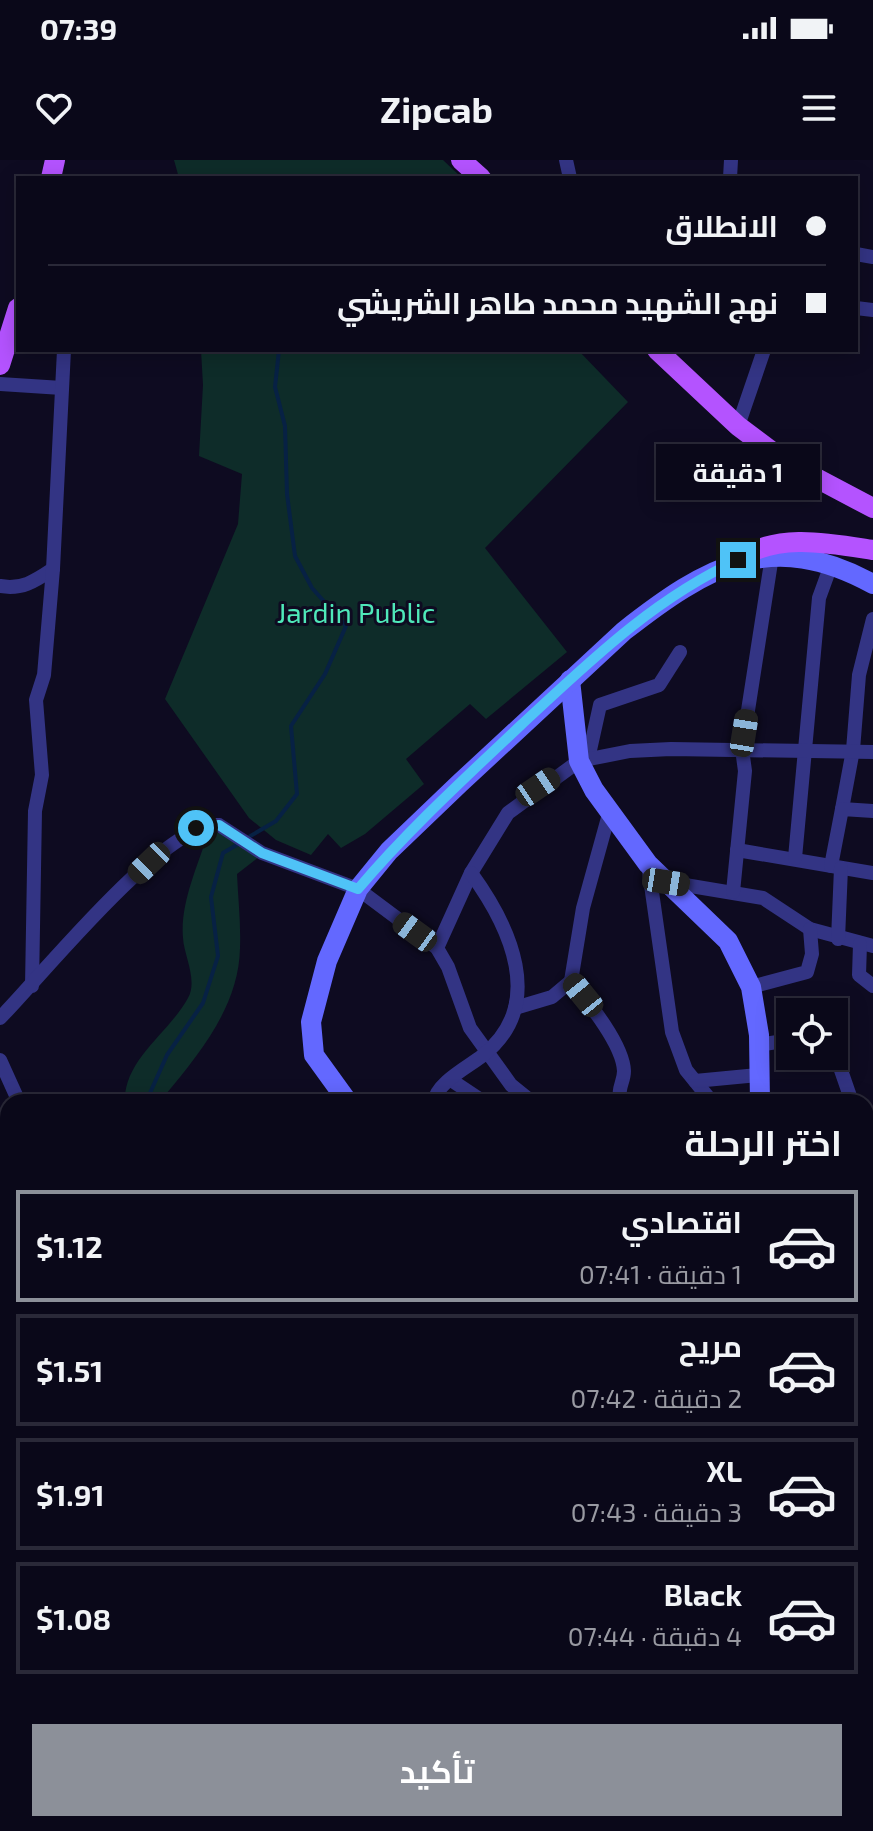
<!DOCTYPE html>
<html lang="ar">
<meta charset="utf-8">
<style>
body{margin:0;font-family:"Exo 2",Cairo,sans-serif;background:#181626;color:#f1f3f6;direction:rtl;height:100vh;display:flex;flex-direction:column;font-size:30px;white-space:nowrap}
*{box-sizing:border-box;margin:0}
p{font-size:26px;color:#999aa2}
.icon{flex:none;width:44px;height:44px;fill:none;stroke:currentColor;stroke-width:2;stroke-linecap:round;stroke-linejoin:round}
.map{position:relative;flex:1;overflow:hidden;direction:ltr}
.side{position:absolute;left:0px;top:934px;width:874px;height:738px;display:flex;flex-direction:column;background:#0a0819;border-radius:24px 24px 0 0;box-shadow:0 4px 20px #0003,0 0 0 2px #2a2938;direction:rtl}
.side>*{flex:none}
.banner{position:absolute;left:16px;top:16px;width:842px;height:176px;border-radius:0px;box-shadow:0 4px 20px #0003,0 0 0 2px #2a2938;direction:rtl;display:grid;align-content:center;height:176px;padding:0 32px;background:#0a0819}
.buttons{position:absolute;left:776px;top:838px;display:grid;gap:16px}
.buttons a{display:grid;place-items:center;width:72px;height:72px;border-radius:0px;background:#0a0819;box-shadow:0 4px 20px #0003,0 0 0 2px #2a2938;font-size:40px}
.end{position:absolute;width:36px;height:36px;margin:-18px;border:10px solid #4fc3f7;background:#111;box-shadow:0 0 0 4px #111}
.from{border-radius:50%}
.bubble{position:absolute;height:56px;border-radius:0px;background:#0a0819;box-shadow:0 4px 20px #0003,0 0 0 2px #2a2938;font-size:26px;font-weight:700;line-height:56px;text-align:center;direction:rtl}
.car{position:absolute;width:24px;height:48px;margin:-24px -12px;border-radius:10px;box-shadow:0 0 6px 2px #0007;background:linear-gradient(#222 24%,#8ab4d8 0 40%,#222 0 76%,#8ab4d8 0 86%,#222 0)}
.banner b{display:flex;align-items:center;gap:28px;height:76px;font-size:30px}
.banner b+b{border-top:2px solid #2a2938}
.banner i{width:20px;height:20px;background:#f1f3f6}
ul{padding:0;list-style:none}
li{display:flex;align-items:center;gap:24px;height:112px;margin:0 16px 12px;padding:0 16px;border:4px solid #2a2938;border-radius:0px}
li div{flex:1}
li b{display:block;font-size:30px}
li em{font-style:normal;font-weight:700}
li.selected{border-color:#8c9099}
li>.icon{width:72px;height:72px;stroke-width:1.5}
h2{padding:0 32px;font-size:36px;line-height:96px}
.button{display:flex;gap:16px;margin-top:auto;padding:16px 32px}
.button a{flex:1;height:92px;border-radius:0px;background:#8c9099;color:#fff;font-size:32px;font-weight:700;line-height:92px;text-align:center}
.status{display:flex;justify-content:space-between;align-items:center;height:56px;padding:0 40px;background:#0a0819;direction:ltr}
.status svg{height:22px;fill:currentColor}
header{display:flex;justify-content:space-between;align-items:center;height:104px;padding:0 32px;background:#0a0819;font-size:36px;font-weight:700}
.map>svg:first-child{display:block}
.green{fill:#0e2c29}
.lines{fill:none;stroke-linecap:round;stroke-linejoin:round}
.stream{stroke:#072144;stroke-width:4}
.street{stroke:#333484;stroke-width:14}
.secondary{stroke:#6368ff;stroke-width:20}
.primary{stroke:#b453ff;stroke-width:20}
.route{stroke:#4fc3f7;stroke-width:10}
.labels{text-anchor:middle;stroke-width:6;stroke-linejoin:round;paint-order:stroke}
.park-label{font-size:28px;fill:#4fe8b9;stroke:#0e0b21}
</style>
<div class="status"><b>07:39</b><svg viewBox="0 0 49 12"><path d="M0 12V9h3v3zM5 12V6h3v6zM10 12V3h3v9zM15 12V0h3v12zM26 1h20v11H26zM47 4h2v5h-2z"/></svg></div>
<header><svg class="icon" aria-label="menu" viewBox="0 0 24 24"><path d="M4 6h16M4 12h16M4 18h16"/></svg>Zipcab<svg class="icon" aria-label="heart" viewBox="0 0 24 24"><path d="M12 20l-8-8c-3-5 5-10 8-4 3-6 11-1 8 4z"/></svg></header>
<div class="map">
<svg width="873" height="1671" viewBox="0 0 873 1671">
<rect width="100%" height="100%" fill="#0e0b21"/>
<g class="green">
<polygon points="174,0 443,0 462,18 179,18"/>
<polygon points="201,190 578,190 628,242 485,388 567,492 486,559 470,544 406,599 424,624 365,674 341,688 328,674 311,695 276,680 249,658 165,539 238,364 242,314 199,296 203,225"/>
<path d="M 219,672 L 259,697 L 237,714 C 238,738 241,763 240,788 C 239,845 201,892 166,934 L 167,942 L 125,942 C 123,900 170,872 188,838 C 198,820 184,796 183,778 C 180,744 197,708 207,676 Z"/>
<polygon points="90,1664 183,1664 236,1671 84,1671"/>
</g>
<g class="lines">
<g class="stream">
<polyline points="247,678 276,661 297,634 291,566 325,514 346,466 312,428 295,396 287,334 285,266 275,227 279,190"/>
<polyline points="146,942 167,895 203,843 218,796 211,737 223,693 240,683"/>
</g>
<g class="street">
<polyline points="566,0 570,18"/>
<polyline points="730,18 731,0"/>
<polyline points="856,94 873,97"/>
<polyline points="856,148 873,150"/>
<polyline points="0,224 62,228"/>
<polyline points="738,266 764,190"/>
<path d="M 0,426 C 22,430 35,421 53,409"/>
<polyline points="588,599 600,545 659,525 680,492"/>
<polyline points="842,649 853,590 859,515 873,459"/>
<path d="M 609,654 L 583,748 L 571,821 C 588,842 623,884 624,911 C 624,923 616,929 622,942"/>
<polyline points="737,690 873,713"/>
<polyline points="795,698 819,438 831,405"/>
<polyline points="648,704 672,872 686,910 712,942"/>
<polyline points="831,706 842,649 873,651"/>
<polyline points="667,722 763,738 810,769 873,786"/>
<polyline points="733,732 745,611 742,589 772,396"/>
<polyline points="838,779 841,708"/>
<polyline points="860,784 859,815 873,826"/>
<polyline points="437,788 471,713 508,653 579,601 630,591 671,589 873,592"/>
<polyline points="32,826 35,651 42,615 36,540 44,515 53,409 64,190"/>
<polyline points="751,827 807,812 812,794 810,769"/>
<polyline points="515,848 552,837 571,821"/>
<path d="M 0,858 C 40,818 166,660 219,665 L 262,693 L 358,729 L 437,788 L 448,807 L 470,868 L 511,925 L 532,942"/>
<polyline points="758,885 790,880"/>
<polyline points="834,890 852,942"/>
<polyline points="0,900 19,942"/>
<polyline points="451,920 484,942"/>
<polyline points="695,921 758,915"/>
<path d="M 434,942 C 436,923 468,907 482,896 C 548,845 509,765 471,713"/>
<polyline points="866,999 873,1020"/>
<polyline points="0,1020 8,1015"/>
<polyline points="866,1054 873,1052"/>
<polyline points="866,1119 873,1115"/>
<polyline points="0,1205 8,1174"/>
<polyline points="866,1214 873,1211"/>
<polyline points="866,1318 873,1316"/>
<polyline points="866,1394 873,1392"/>
<polyline points="866,1452 873,1451"/>
<polyline points="80,1664 84,1671"/>
</g>
<g class="secondary">
<polyline points="570,520 579,601 594,630 648,704 728,781 751,827 759,875 760,942"/>
<path d="M 348,942 L 314,895 L 311,862 L 327,801 L 358,729 L 389,691 L 460,623 L 624,471 C 707,406 771,368 873,424"/>
<polyline points="866,1179 873,1188"/>
<polyline points="866,1296 873,1297"/>
<polyline points="866,1489 873,1488"/>
<polyline points="0,1609 8,1611"/>
<polyline points="243,1664 286,1669 339,1664"/>
</g>
<g class="primary">
<polyline points="461,0 481,18"/>
<polyline points="51,18 55,0"/>
<polyline points="657,190 738,266 786,302 873,348"/>
<polyline points="0,205 18,148"/>
<path d="M 738,400 C 776,372 829,383 873,390"/>
</g>
</g>
<g class="lines">
<path class="route" d="M 196,668 L 219,665 L 262,693 L 358,729 C 408,670 465,618 521,565 C 589,502 653,439 738,400"/>
</g>
<g class="labels">
<g class="park-label">
<text x="356" y="463">Jardin Public</text>
</g>
</g>
</svg>
<div class="buttons">
<a><svg class="icon" aria-label="locate" viewBox="0 0 24 24"><circle cx="12" cy="12" r="6"/><path d="M12 2v4M12 18v4M2 12h4M18 12h4"/></svg></a>
</div>
<i class="end from" style="left:196px;top:668px"></i>
<i class="end" style="left:738px;top:400px"></i>
<div class="bubble" style="left:656px;top:284px;width:164px">1 دقيقة</div>
<i class="car" style="left:744px;top:573px;rotate:9deg"></i>
<i class="car" style="left:538px;top:627px;rotate:56deg"></i>
<i class="car" style="left:149px;top:703px;rotate:226deg"></i>
<i class="car" style="left:666px;top:722px;rotate:99deg"></i>
<i class="car" style="left:415px;top:772px;rotate:306deg"></i>
<i class="car" style="left:583px;top:835px;rotate:321deg"></i>
<div class="banner">
<b><i class="from"></i>الانطلاق</b>
<b><i></i>نهج الشهيد محمد طاهر الشريشي</b>
</div>
<section class="side">
<h2>اختر الرحلة</h2>
<ul>
<li class="selected"><svg class="icon" aria-label="car" viewBox="0 0 24 24"><path d="M5 17H2v-5l4-1 3-4h7l3 4 3 1v5h-3M9 17h6M6 11h13"/><circle cx="7" cy="17" r="2"/><circle cx="17" cy="17" r="2"/></svg><div><b>اقتصادي</b><p>1 دقيقة · 07:41</p></div><em>$1.12</em></li>
<li><svg class="icon" aria-label="car" viewBox="0 0 24 24"><path d="M5 17H2v-5l4-1 3-4h7l3 4 3 1v5h-3M9 17h6M6 11h13"/><circle cx="7" cy="17" r="2"/><circle cx="17" cy="17" r="2"/></svg><div><b>مريح</b><p>2 دقيقة · 07:42</p></div><em>$1.51</em></li>
<li><svg class="icon" aria-label="car" viewBox="0 0 24 24"><path d="M5 17H2v-5l4-1 3-4h7l3 4 3 1v5h-3M9 17h6M6 11h13"/><circle cx="7" cy="17" r="2"/><circle cx="17" cy="17" r="2"/></svg><div><b>XL</b><p>3 دقيقة · 07:43</p></div><em>$1.91</em></li>
<li><svg class="icon" aria-label="car" viewBox="0 0 24 24"><path d="M5 17H2v-5l4-1 3-4h7l3 4 3 1v5h-3M9 17h6M6 11h13"/><circle cx="7" cy="17" r="2"/><circle cx="17" cy="17" r="2"/></svg><div><b>Black</b><p>4 دقيقة · 07:44</p></div><em>$1.08</em></li>
</ul>
<div class="button"><a>تأكيد</a></div>
</section>
</div>
